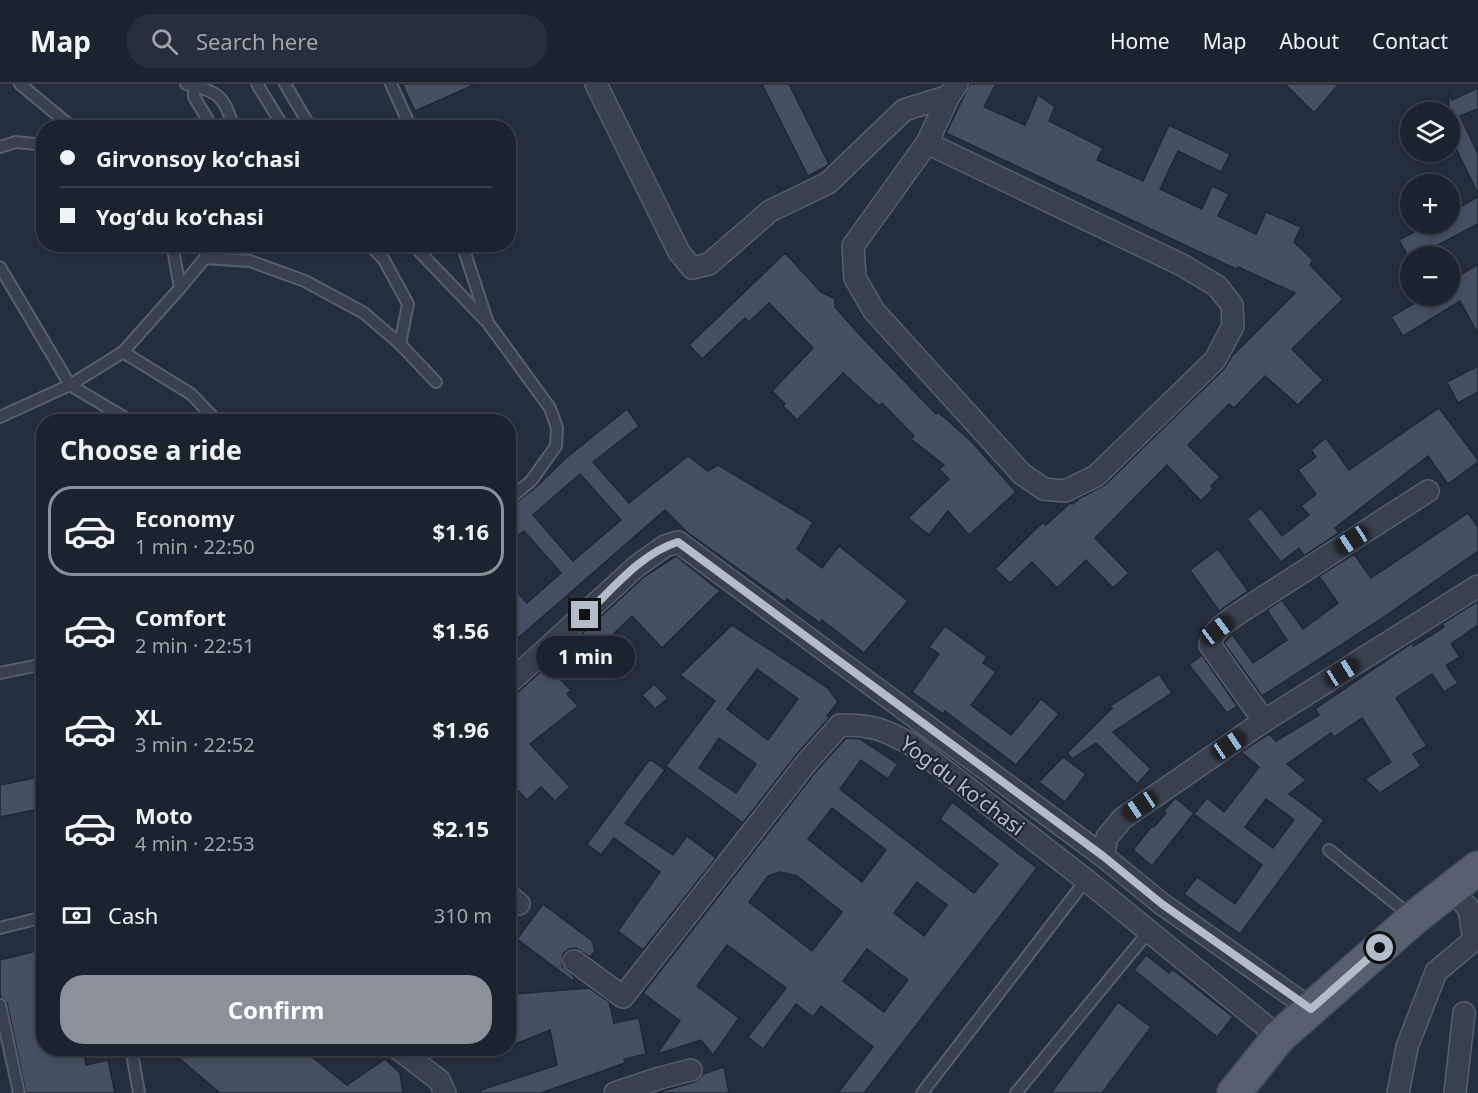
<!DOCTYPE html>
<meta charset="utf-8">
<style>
body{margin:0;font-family:"Noto Sans",sans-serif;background:#282f3a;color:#f1f3f6;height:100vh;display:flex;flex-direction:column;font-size:22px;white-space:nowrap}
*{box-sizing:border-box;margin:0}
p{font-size:20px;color:#a0a4aa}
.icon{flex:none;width:33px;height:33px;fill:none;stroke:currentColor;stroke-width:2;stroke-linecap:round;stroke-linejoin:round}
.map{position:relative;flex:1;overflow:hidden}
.panel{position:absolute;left:36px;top:330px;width:480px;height:642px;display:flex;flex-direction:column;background:#1b232e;border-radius:24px;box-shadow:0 3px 9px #0003,0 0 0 2px #39404a}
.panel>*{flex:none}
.hud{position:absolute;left:36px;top:36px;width:480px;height:132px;border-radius:24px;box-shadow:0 3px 9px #0003,0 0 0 2px #39404a;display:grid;align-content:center;height:132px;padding:0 24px;background:#1b232e}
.tools{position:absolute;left:1400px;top:18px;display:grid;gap:12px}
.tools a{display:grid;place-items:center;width:60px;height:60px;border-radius:50%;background:#1b232e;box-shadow:0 3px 9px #0003,0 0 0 2px #39404a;font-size:30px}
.end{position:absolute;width:27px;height:27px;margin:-14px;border:8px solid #b4bcc9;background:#111;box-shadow:0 0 0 3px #111}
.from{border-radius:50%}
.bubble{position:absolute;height:42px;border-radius:21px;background:#1b232e;box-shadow:0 3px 9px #0003,0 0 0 2px #39404a;font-size:20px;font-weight:700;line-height:42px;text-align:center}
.car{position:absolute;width:18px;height:36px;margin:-18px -9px;border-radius:8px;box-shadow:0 0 4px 2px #0007;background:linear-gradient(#222 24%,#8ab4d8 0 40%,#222 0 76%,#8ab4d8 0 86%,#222 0)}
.hud b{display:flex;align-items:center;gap:21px;height:57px;font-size:22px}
.hud b+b{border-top:2px solid #39404a}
.hud i{width:15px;height:15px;background:#f1f3f6}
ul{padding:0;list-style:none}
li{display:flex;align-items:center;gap:18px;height:90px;margin:0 12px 9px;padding:0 12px;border:3px solid transparent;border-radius:24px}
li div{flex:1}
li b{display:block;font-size:22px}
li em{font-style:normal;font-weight:700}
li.selected{border-color:#8c9099}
li>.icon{width:54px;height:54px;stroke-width:1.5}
h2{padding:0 24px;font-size:27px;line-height:72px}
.pay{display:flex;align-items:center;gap:15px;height:66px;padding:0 24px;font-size:22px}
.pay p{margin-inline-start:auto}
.button{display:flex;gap:12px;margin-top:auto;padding:12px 24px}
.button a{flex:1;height:69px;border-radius:24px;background:#8c9099;color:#fff;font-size:24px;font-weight:700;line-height:69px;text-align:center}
header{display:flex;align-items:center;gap:36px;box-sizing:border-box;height:84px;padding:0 30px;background:#1b232e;border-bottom:2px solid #39404a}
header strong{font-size:28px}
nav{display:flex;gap:33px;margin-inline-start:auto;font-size:21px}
.search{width:420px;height:54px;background:#282f3a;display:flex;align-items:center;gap:15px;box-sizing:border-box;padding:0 21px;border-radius:24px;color:#a0a4aa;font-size:22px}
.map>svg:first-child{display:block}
.building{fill:#455162;stroke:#1f2835;stroke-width:1.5;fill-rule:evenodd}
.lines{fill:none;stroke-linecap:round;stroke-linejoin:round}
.lane-casing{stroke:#565f6c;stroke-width:14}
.street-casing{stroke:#565f6c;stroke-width:24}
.primary-casing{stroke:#414a57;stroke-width:36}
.lane{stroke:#38414e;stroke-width:10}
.street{stroke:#38414e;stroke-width:21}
.primary{stroke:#56606e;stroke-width:33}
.route{stroke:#b4bcc9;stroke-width:8}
.labels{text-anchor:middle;stroke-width:4.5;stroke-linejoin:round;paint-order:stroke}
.street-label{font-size:21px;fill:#b4bcc9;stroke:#1d2633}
</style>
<header>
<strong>Map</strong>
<div class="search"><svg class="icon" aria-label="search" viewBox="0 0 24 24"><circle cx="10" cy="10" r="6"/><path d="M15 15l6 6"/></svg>Search here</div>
<nav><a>Home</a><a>Map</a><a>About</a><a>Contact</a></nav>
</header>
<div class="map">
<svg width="1478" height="1009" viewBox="0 0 1478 1009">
<rect width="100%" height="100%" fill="#242f3e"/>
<g class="building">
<polygon points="402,0 476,0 415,27"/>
<polygon points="762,0 789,0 829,80 827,82 808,92"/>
<polygon points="970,0 996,0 984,23 1025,41 1038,11 1055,23 1049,37 1103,64 1097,76 1143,97 1169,41 1230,70 1221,88 1178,67 1160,105 1202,125 1212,102 1229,110 1218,132 1256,150 1266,128 1301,143 1294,158 1313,176 1310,181 1343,215 1292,265 1323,296 1298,321 1265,292 1234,324 1229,320 1188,361 1220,393 1211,402 1213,405 1201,417 1167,381 1095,454 1129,489 1113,504 1086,476 1057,504 1032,478 1010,499 995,485 1043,438 1046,441 1070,419 1073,420 1080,414 1105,401 1224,285 1232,272 1295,209 1238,183 1236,185 946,49"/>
<polygon points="1285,0 1339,0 1314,29"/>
<polygon points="1478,4 1478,25 1460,32 1478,70 1478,110 1449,50 1449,9 1452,16"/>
<polygon points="1478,113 1478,140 1417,172 1410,172 1410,176 1399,156 1429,140 1449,140 1449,129"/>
<polygon points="785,169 821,208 835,215 835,223 859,250 936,330 938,328 971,357 1016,408 969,451 948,427 929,451 908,434 949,395 939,385 944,381 911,355 914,352 882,319 879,322 843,289 797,336 783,322 785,320 772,307 813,264 769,219 749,238 745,234 702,275 689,261"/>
<polygon points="1478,180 1478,250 1460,217 1403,252 1391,233 1426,212 1449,212 1449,198"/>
<polygon points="1478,282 1478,308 1458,319 1447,298"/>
<polygon points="1439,324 1478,376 1478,378 1448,400 1428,372 1335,444 1339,449 1304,472 1299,464 1281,478 1247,435 1261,424 1282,452 1309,431 1301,422 1316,410 1298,386 1316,373 1311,366 1326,354 1349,386"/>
<path d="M 627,325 L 639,342 L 593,378 L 629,419 L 688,372 L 708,387 L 718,381 L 813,438 L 797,465 L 822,484 L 839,462 L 908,517 L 864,569 L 822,536 L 820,539 L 787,515 L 785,518 L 688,449 L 665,426 L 508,563 L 508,498 L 527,519 L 561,489 L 524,447 L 508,460 L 508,425 L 536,403 L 566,374 ZM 580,390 L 621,436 L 573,477 L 533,431 Z"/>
<polygon points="1468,429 1478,443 1478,467 1378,537 1262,612 1224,559 1232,550 1253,579 1287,556 1267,526 1282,516 1303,545 1338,519 1319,492 1354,470 1371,494"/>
<polygon points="1218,465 1248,507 1219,527 1190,486"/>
<polygon points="676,472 720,507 662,564 632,532 598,565 595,562 560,595 571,606 567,610 578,622 530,660 570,703 555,717 541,703 527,716 508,696 508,612 517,609 645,492"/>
<path d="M 1478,517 L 1478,541 L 1451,560 L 1460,573 L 1446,581 L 1458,599 L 1444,608 L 1432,590 L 1396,614 L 1427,662 L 1413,670 L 1421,682 L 1380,709 L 1365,695 L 1391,678 L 1362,634 L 1334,653 L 1331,649 L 1287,680 L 1306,696 L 1289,710 L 1324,736 L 1240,850 L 1184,810 L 1197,793 L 1235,820 L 1262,781 L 1194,730 L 1207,714 L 1224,728 L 1259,683 L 1241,668 L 1269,650 L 1276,657 L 1319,631 L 1315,625 L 1412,559 L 1414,562 L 1444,543 L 1442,540 ZM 1266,715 L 1294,736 L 1273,764 L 1245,743 Z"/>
<path d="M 732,541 L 828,604 L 838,618 L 827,632 L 830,633 L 797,670 L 743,739 L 666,682 L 715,617 L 680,591 ZM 757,585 L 798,615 L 768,656 L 727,625 ZM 719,654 L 756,680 L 736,709 L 699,684 Z"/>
<polygon points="945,542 987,573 983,579 996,588 971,621 1011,651 1041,615 1059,630 1016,681 945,627 943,630 912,608 939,570 929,563"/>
<polygon points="1202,571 1237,622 1227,629 1189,581"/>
<polygon points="1159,590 1172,609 1113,648 1151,685 1137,700 1096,659 1072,675 1067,669 1112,624 1110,622"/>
<polygon points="654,600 668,614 655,625 642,611"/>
<path d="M 846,654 L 860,655 L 898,680 L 888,695 L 861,676 L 840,705 L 974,809 L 998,780 L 940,735 L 952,718 L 1037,784 L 864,1009 L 838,1009 L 873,963 L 821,922 L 813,933 L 796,920 L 763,965 L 748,953 L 786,904 L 727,861 L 697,902 L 739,934 L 713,971 L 701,956 L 657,970 L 680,937 L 643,909 L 817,686 ZM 832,724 L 886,766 L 862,798 L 808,755 ZM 780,788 L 797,792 L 842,828 L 812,867 L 749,818 L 768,792 ZM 917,798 L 947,821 L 924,852 L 894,829 ZM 867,865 L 908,896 L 884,928 L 843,897 Z"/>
<polygon points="1063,673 1086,690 1065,718 1039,698"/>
<polygon points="650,675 665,686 625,739 673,771 687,752 716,774 643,866 618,847 660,788 614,754 601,771 587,760"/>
<polygon points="44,692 44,724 0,733 0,701"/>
<polygon points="1175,714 1194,729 1152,782 1133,766 1152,742 1154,743 1166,729 1164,727"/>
<polygon points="543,820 592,857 595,867 590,873 576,864 569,865 563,870 562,882 575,894 573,897 517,855"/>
<polygon points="44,865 44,964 83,964 86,981 108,976 115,1009 26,1009 7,919 1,914 0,910 0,876"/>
<polygon points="1146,871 1169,889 1172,885 1233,933 1217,953 1134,886"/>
<polygon points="589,904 609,918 614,939 639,934 646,970 624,975 625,979 541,1009 481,1009 481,1006 557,981 550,946 508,963 508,917 514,910"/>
<polygon points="1118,918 1151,943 1102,1009 1051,1009"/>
<polygon points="167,964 301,964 347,1001 385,975 400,989 403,1009 220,1009"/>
<polygon points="724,983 729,1009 656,1009 694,998 699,995 703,990"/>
</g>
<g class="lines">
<g class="lane-casing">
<g id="lane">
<polyline points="20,0 73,44"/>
<path d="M 186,0 C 217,7 226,12 233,44"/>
<polyline points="194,0 194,13 213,44"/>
<polyline points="257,0 284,44"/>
<polyline points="285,0 311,44"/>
<polyline points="391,0 411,44"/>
<polyline points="0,63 16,58 44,61"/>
<polyline points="369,160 384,176 408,220 400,260"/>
<polyline points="412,160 485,236"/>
<polyline points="462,160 488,239 550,324 557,344 556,362 531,397 508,416"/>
<polyline points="205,174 209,160"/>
<polyline points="0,183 70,301 132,338"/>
<polyline points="180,204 205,174 250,177 305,197 364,229 400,260 436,298"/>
<polyline points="123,268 180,204 172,160"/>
<polyline points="0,333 70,301 123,268 191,310 218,338"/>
<polyline points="0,589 44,580"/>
<polyline points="1329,766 1411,832"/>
<polyline points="0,844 44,833"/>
<polyline points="0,921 19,1009"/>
<polyline points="131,964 139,1009"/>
<polyline points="922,1009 1086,796"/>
<polyline points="1016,1009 1149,847"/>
</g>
</g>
<g class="street-casing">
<g id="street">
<polyline points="596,0 679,168 692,184 709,180 770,127 828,99 904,26 949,12"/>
<polyline points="927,59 1182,181 1217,202 1232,221 1233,242 1215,276 1096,392 1065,407 1044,405 1022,390 874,227 855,194 853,162 927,59 949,12 957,0"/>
<polyline points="508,600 637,482 665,462 678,458 1103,772 1162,820 1311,925"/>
<path d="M 1264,637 L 1210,561 C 1212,546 1227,538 1239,529 L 1428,407"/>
<polyline points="1103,772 1107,753 1123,734 1264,637 1478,502"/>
<polyline points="508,811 519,820"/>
<path d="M 574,877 L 623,913 L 807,678 L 840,641 C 874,641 882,645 911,660 L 1086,796 L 1279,953"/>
<polyline points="397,964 439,996 445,1009"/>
<polyline points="615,1009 660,994 691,986"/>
<polyline points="1398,1009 1407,963 1436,888 1474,856 1469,825 1451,805"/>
<polyline points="1455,1009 1464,929"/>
</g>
</g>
<g class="primary-casing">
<polyline id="primary" points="1234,1009 1279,953 1414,834 1478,784"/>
</g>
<use href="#lane" class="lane"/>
<use href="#street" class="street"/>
<use href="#primary" class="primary"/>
</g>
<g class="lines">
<path class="route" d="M 585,531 C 612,506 641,469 678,458 L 1103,772 L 1162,820 L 1311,925 L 1380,864"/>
</g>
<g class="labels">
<g class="street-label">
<text transform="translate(962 702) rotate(37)" y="7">Yogʻdu koʻchasi</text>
</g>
</g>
</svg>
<div class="tools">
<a><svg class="icon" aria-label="layers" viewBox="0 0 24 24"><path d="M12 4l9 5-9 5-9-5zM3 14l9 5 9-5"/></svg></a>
<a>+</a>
<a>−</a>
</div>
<i class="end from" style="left:1380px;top:864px"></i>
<i class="end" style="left:585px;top:531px"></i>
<div class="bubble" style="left:536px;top:552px;width:99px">1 min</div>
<i class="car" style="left:1352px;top:456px;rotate:237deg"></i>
<i class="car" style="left:1217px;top:546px;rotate:53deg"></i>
<i class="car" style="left:1342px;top:588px;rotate:58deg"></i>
<i class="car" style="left:1229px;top:661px;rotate:56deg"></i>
<i class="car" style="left:1140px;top:722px;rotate:236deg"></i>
<div class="hud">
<b><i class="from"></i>Girvonsoy koʻchasi</b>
<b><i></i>Yogʻdu koʻchasi</b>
</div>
<section class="panel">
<h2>Choose a ride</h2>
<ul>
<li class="selected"><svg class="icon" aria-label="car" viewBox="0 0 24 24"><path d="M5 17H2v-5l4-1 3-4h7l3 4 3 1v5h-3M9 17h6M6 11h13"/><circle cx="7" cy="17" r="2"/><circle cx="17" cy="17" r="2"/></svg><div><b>Economy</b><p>1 min · 22:50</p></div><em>$1.16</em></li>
<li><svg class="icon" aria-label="car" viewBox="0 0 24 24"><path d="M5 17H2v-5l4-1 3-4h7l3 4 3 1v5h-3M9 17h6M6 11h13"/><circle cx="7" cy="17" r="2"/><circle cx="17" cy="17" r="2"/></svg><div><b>Comfort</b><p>2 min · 22:51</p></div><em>$1.56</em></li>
<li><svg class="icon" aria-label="car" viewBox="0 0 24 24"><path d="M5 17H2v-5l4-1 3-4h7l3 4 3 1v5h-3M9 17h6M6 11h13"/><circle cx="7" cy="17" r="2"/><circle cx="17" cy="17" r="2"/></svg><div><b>XL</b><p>3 min · 22:52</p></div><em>$1.96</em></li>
<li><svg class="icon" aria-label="car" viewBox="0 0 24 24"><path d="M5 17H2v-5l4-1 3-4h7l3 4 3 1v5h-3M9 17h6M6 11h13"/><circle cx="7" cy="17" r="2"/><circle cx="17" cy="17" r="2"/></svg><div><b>Moto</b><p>4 min · 22:53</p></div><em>$2.15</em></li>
</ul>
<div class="pay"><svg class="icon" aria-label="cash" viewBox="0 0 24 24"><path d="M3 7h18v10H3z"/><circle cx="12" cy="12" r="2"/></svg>Cash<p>310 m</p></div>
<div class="button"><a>Confirm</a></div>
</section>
</div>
